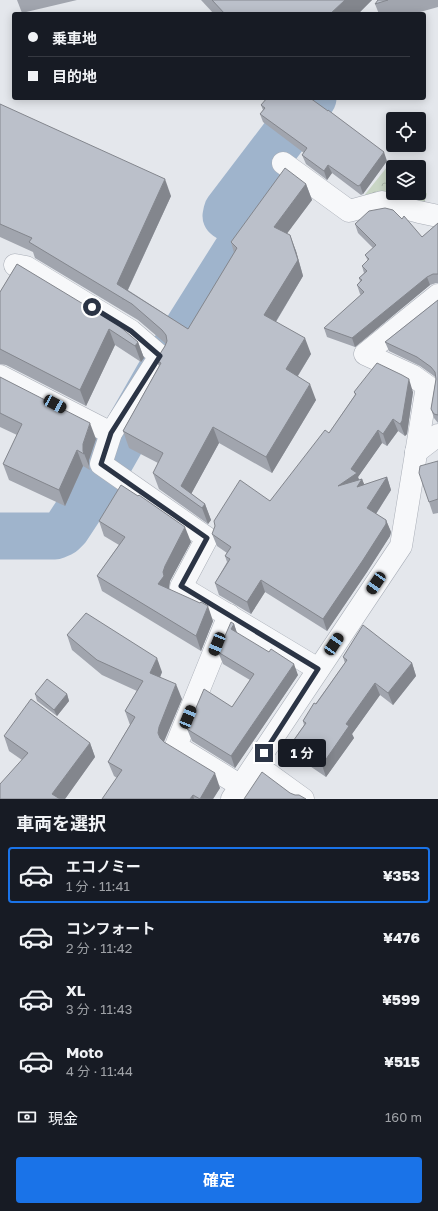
<!DOCTYPE html>
<html lang="ja">
<meta charset="utf-8">
<style>
body{margin:0;font-family:"Golos Text","Noto Sans JP",sans-serif;background:#242831;color:#f1f3f6;height:100vh;display:flex;flex-direction:column;font-size:15px;white-space:nowrap}
*{box-sizing:border-box;margin:0}
p{font-size:13px;color:#9ea1a6}
.icon{flex:none;width:22px;height:22px;fill:none;stroke:currentColor;stroke-width:2;stroke-linecap:round;stroke-linejoin:round}
.map{position:relative;height:799px;overflow:hidden}
.drawer{display:flex;flex-direction:column;background:#171b24;flex:1}
.drawer>*{flex:none}
.banner{position:absolute;left:12px;top:12px;width:414px;height:88px;border-radius:4px;box-shadow:0 2px 10px #0003;display:grid;align-content:center;height:88px;padding:0 16px;background:#171b24}
.tools{position:absolute;left:386px;top:112px;display:grid;gap:8px}
.tools a{display:grid;place-items:center;width:40px;height:40px;border-radius:4px;background:#171b24;box-shadow:0 2px 10px #0003;font-size:20px}
.end{position:absolute;width:18px;height:18px;margin:-9px;border:5px solid #2b3445;background:#fff;box-shadow:0 0 0 2px #fff}
.from{border-radius:50%}
.bubble{position:absolute;height:28px;border-radius:4px;background:#171b24;box-shadow:0 2px 10px #0003;font-size:13px;font-weight:700;line-height:28px;text-align:center}
.car{position:absolute;width:12px;height:24px;margin:-12px -6px;border-radius:5px;box-shadow:0 0 3px 1px #0007;background:linear-gradient(#222 24%,#8ab4d8 0 40%,#222 0 76%,#8ab4d8 0 86%,#222 0)}
.banner b{display:flex;align-items:center;gap:14px;height:38px;font-size:15px}
.banner b+b{border-top:1px solid #363941}
.banner i{width:10px;height:10px;background:#f1f3f6}
ul{padding:0;list-style:none}
li{display:flex;align-items:center;gap:12px;height:56px;margin:0 8px 6px;padding:0 8px;border:2px solid transparent;border-radius:4px}
li div{flex:1}
li b{display:block;font-size:15px}
li em{font-style:normal;font-weight:700}
li.current{border-color:#1a73e8}
li>.icon{width:36px;height:36px;stroke-width:1.5}
h2{padding:0 16px;font-size:18px;line-height:48px}
.pay{display:flex;align-items:center;gap:10px;height:44px;padding:0 16px;font-size:15px}
.pay p{margin-inline-start:auto}
.primary-button{display:flex;gap:8px;margin-top:auto;padding:8px 16px}
.primary-button a{flex:1;height:46px;border-radius:4px;background:#1a73e8;color:#fff;font-size:16px;font-weight:700;line-height:46px;text-align:center}
.map>svg:first-child{display:block}
.park{fill:url(#park-crowns)}
.lines{fill:none;stroke-linecap:round;stroke-linejoin:round}
.river{stroke:#9fb4cc;stroke-width:47}
.minor-casing{stroke:#a9aeb7;stroke-width:23}
.minor{stroke:#f7f8fa;stroke-width:22}
.wall{fill:#a1a5ae}
.shaded-wall{fill:#83868d}
.building{fill:#bbc0ca;stroke:#83868d}
.route{stroke:#2b3445;stroke-width:5}
</style>
<div class="map">
<svg width="438" height="799" viewBox="0 0 438 799">
<defs>
<pattern id="park-crowns" width="20" height="18" patternUnits="userSpaceOnUse"><rect width="20" height="18" fill="#c9d6c5"/><path d="M2 6a3 3 0 1 1 6 0M12 15a3 3 0 1 1 6 0" fill="none" stroke="#adb8ab"/></pattern>
</defs>
<rect width="100%" height="100%" fill="#e4e7ec"/>
<polygon class="park" points="391,162 399,167 393,167 393,193 419,193 419,182 427,194 424,204 359,202"/>
<g class="lines">
<polyline class="river" points="0,536 55,536 62,533 67,528 103,473 164,366 249,231 226,216 227,211 313,98"/>
<g class="minor-casing">
<g id="minor">
<polyline points="283,163 349,211 382,202 419,212 438,216"/>
<polyline points="15,265 26,267 131,331 160,356 111,433 101,464 207,538 181,587 318,669"/>
<polyline points="0,376 111,433"/>
<polyline points="416,452 438,435"/>
<polyline points="229,615 176,746 241,786"/>
<polyline points="256,765 303,799"/>
<polyline points="232,799 401,546 427,386 413,376 365,354 438,295"/>
</g>
</g>
<use href="#minor" class="minor"/>
</g>
<g class="wall">
<polygon points="17,0 77,0 22,13"/>
<polygon points="201,0 372,0 358,14 214,14"/>
<polygon points="378,0 438,0 438,7 413,14 379,14 375,4"/>
<polygon points="0,104 171,196 128,290 188,329 234,253 231,242 306,184 312,200 287,233 296,251 303,276 276,322 311,354 298,376 316,400 272,473 219,443 191,494 205,504 211,520 208,524 159,489 153,473 158,463 129,448 123,431 159,366 156,360 165,346 166,344 138,320 35,258 33,252 0,237"/>
<polygon points="261,105 387,161 363,194 361,195 332,173 327,180 306,164 302,155 304,153 263,122 260,114 263,110"/>
<polygon points="402,219 422,237 438,223 438,283 436,283 430,285 355,347 327,337 324,328 361,295 360,294 357,285 360,281 359,278 364,273 362,266 368,261 365,255 373,248 358,233 355,224"/>
<polygon points="17,264 138,342 144,358 141,362 115,345 86,406 6,365 0,364 0,292"/>
<polygon points="438,300 438,423 434,418 431,409 436,378 434,376 420,366 389,351 385,342"/>
<polygon points="0,377 96,439 89,460 89,466 90,470 83,466 65,506 9,480 3,464 17,435 0,427"/>
<polygon points="354,392 413,392 407,434 405,436 398,431 387,446 382,443 358,477 359,480 362,479 364,485 387,477 391,490 376,514 386,520 391,532 390,536 367,572 327,631 265,592 251,614 219,595 215,583 227,562 225,556 227,553 217,546 212,534 270,501 329,433 355,395"/>
<polygon points="438,461 438,513 433,514 429,502"/>
<polygon points="99,521 191,542 170,581 169,587 169,589 213,621 201,651 102,591 97,576 119,545 104,536"/>
<polygon points="234,624 237,633 298,675 235,768 192,741 187,729 232,707 250,680 223,664 218,652"/>
<polygon points="67,635 162,672 160,678 182,699 164,742 220,788 213,799 102,799 117,778 114,776 108,762 130,725 125,711 137,691 102,675 72,650"/>
<polygon points="343,657 412,663 416,676 393,705 380,695 352,734 354,738 326,777 295,756 291,744 304,725 303,721 345,663"/>
<polygon points="35,694 67,694 69,701 57,716 37,701"/>
<polygon points="4,736 90,743 95,757 65,799 0,799 22,760 9,751"/>
</g>
<g class="shaded-wall">
<polygon points="345,0 372,0 358,14 330,14"/>
<polygon points="384,152 387,161 363,194 360,185"/>
<polygon points="328,165 332,173 327,180 324,171"/>
<polygon points="165,179 171,196 123,300 117,284"/>
<polygon points="306,184 312,200 280,243 274,227"/>
<polygon points="290,235 296,251 303,276 270,331 264,315"/>
<polygon points="427,277 430,285 355,347 352,338"/>
<polygon points="109,329 115,345 86,406 80,390"/>
<polygon points="305,338 311,354 292,385 286,369"/>
<polygon points="138,342 144,358 141,362 135,346"/>
<polygon points="409,379 413,392 407,434 405,436 400,424"/>
<polygon points="310,384 316,400 272,473 266,457"/>
<polygon points="393,419 398,431 387,446 383,434"/>
<polygon points="90,423 96,439 89,460 89,466 83,451 83,444"/>
<polygon points="213,427 219,443 189,498 181,486"/>
<polygon points="378,430 382,443 358,477 360,482 362,479 367,491 338,486"/>
<polygon points="77,450 83,466 65,506 59,490"/>
<polygon points="387,477 391,490 372,520 367,508"/>
<polygon points="205,504 211,520 208,524 202,508"/>
<polygon points="386,520 391,532 390,536 367,572 327,631 323,619"/>
<polygon points="185,527 191,542 170,581 169,587 169,591 158,584 165,566"/>
<polygon points="261,580 265,592 251,614 247,602"/>
<polygon points="208,606 213,621 201,651 196,636"/>
<polygon points="234,624 238,636 231,629"/>
<polygon points="157,658 162,672 155,688 150,673"/>
<polygon points="412,663 416,676 393,705 388,693"/>
<polygon points="294,664 298,675 235,768 231,756"/>
<polygon points="375,683 380,695 352,734 354,738 326,777 322,765 346,724"/>
<polygon points="176,684 182,699 164,741 164,747 158,733 159,727"/>
<polygon points="67,694 69,701 57,716 54,710"/>
<polygon points="90,743 95,757 65,799 54,799 52,794"/>
<polygon points="215,773 220,788 213,799 200,799"/>
<polygon points="193,795 194,799 190,799"/>
</g>
<g class="building">
<polygon points="212,0 345,0 330,14 225,14"/>
<polygon points="378,0 388,0 375,4"/>
<polygon points="267,98 310,98 328,111 328,110 384,152 360,185 358,186 328,165 324,171 302,155 307,148 260,114 265,108 261,105"/>
<polygon points="0,104 165,179 117,284 188,329 237,248 231,242 285,168 306,184 274,227 290,235 298,260 264,315 305,338 286,369 310,384 266,457 213,427 181,486 205,504 202,508 153,473 163,453 123,431 161,363 156,360 165,346 167,341 166,335 162,330 132,304 29,242 32,238 0,224"/>
<polygon points="385,208 393,210 402,219 404,216 422,237 438,223 438,274 433,274 427,277 352,338 324,328 364,292 357,285 362,280 359,278 367,271 362,266 369,259 365,255 376,245 355,224 369,211"/>
<polygon points="17,264 118,325 138,342 135,346 109,329 80,390 0,349 0,292"/>
<polygon points="438,300 438,415 434,414 431,409 436,379 435,372 431,367 417,357 385,342"/>
<polygon points="377,363 402,375 409,379 402,421 400,424 393,419 383,434 378,430 351,469 357,473 338,486 362,479 357,487 387,477 367,508 386,520 386,524 363,560 323,619 261,580 247,602 215,583 230,559 225,556 231,547 212,534 215,526 214,521 240,480 270,501 325,430 329,433 356,394 354,392"/>
<polygon points="0,377 90,423 83,444 83,451 84,454 77,450 59,490 3,464 22,424 0,413"/>
<polygon points="438,461 438,499 429,502 419,473 420,466"/>
<polygon points="121,485 138,496 139,495 185,527 165,566 163,572 164,576 158,584 200,603 201,602 208,606 196,636 97,576 125,537 99,521"/>
<polygon points="86,613 157,658 150,673 176,684 159,727 158,733 160,738 164,742 215,773 200,799 193,795 190,799 102,799 122,770 108,762 135,717 125,711 143,681 97,660 67,635"/>
<polygon points="231,622 234,624 231,629 269,652 271,649 294,664 231,756 187,729 204,689 232,707 254,674 218,652"/>
<polygon points="363,625 412,663 388,693 375,683 346,724 349,726 322,765 291,744 306,723 303,721 314,703 316,704 347,660 343,657"/>
<polygon points="47,679 67,694 54,710 35,694"/>
<polygon points="31,699 90,743 52,794 60,799 0,799 0,784 28,753 4,736"/>
<polygon points="262,772 290,793 295,795 299,795 306,799 244,799"/>
</g>
<g class="lines">
<polyline class="route" points="92,307 131,331 160,356 111,433 101,464 207,538 181,586 318,669 264,753"/>
</g>
</svg>
<div class="tools">
<a><svg class="icon" aria-label="locate" viewBox="0 0 24 24"><circle cx="12" cy="12" r="6"/><path d="M12 2v4M12 18v4M2 12h4M18 12h4"/></svg></a>
<a><svg class="icon" aria-label="layers" viewBox="0 0 24 24"><path d="M12 4l9 5-9 5-9-5zM3 14l9 5 9-5"/></svg></a>
</div>
<i class="end from" style="left:92px;top:307px"></i>
<i class="end" style="left:264px;top:753px"></i>
<div class="bubble" style="left:278px;top:739px;width:48px">1 分</div>
<i class="car" style="left:55px;top:404px;rotate:118deg"></i>
<i class="car" style="left:376px;top:583px;rotate:214deg"></i>
<i class="car" style="left:217px;top:644px;rotate:202deg"></i>
<i class="car" style="left:334px;top:644px;rotate:34deg"></i>
<i class="car" style="left:188px;top:717px;rotate:22deg"></i>
<div class="banner">
<b><i class="from"></i>乗車地</b>
<b><i></i>目的地</b>
</div>
</div>
<section class="drawer">
<h2>車両を選択</h2>
<ul>
<li class="current"><svg class="icon" aria-label="car" viewBox="0 0 24 24"><path d="M5 17H2v-5l4-1 3-4h7l3 4 3 1v5h-3M9 17h6M6 11h13"/><circle cx="7" cy="17" r="2"/><circle cx="17" cy="17" r="2"/></svg><div><b>エコノミー</b><p>1 分 · 11:41</p></div><em>¥353</em></li>
<li><svg class="icon" aria-label="car" viewBox="0 0 24 24"><path d="M5 17H2v-5l4-1 3-4h7l3 4 3 1v5h-3M9 17h6M6 11h13"/><circle cx="7" cy="17" r="2"/><circle cx="17" cy="17" r="2"/></svg><div><b>コンフォート</b><p>2 分 · 11:42</p></div><em>¥476</em></li>
<li><svg class="icon" aria-label="car" viewBox="0 0 24 24"><path d="M5 17H2v-5l4-1 3-4h7l3 4 3 1v5h-3M9 17h6M6 11h13"/><circle cx="7" cy="17" r="2"/><circle cx="17" cy="17" r="2"/></svg><div><b>XL</b><p>3 分 · 11:43</p></div><em>¥599</em></li>
<li><svg class="icon" aria-label="car" viewBox="0 0 24 24"><path d="M5 17H2v-5l4-1 3-4h7l3 4 3 1v5h-3M9 17h6M6 11h13"/><circle cx="7" cy="17" r="2"/><circle cx="17" cy="17" r="2"/></svg><div><b>Moto</b><p>4 分 · 11:44</p></div><em>¥515</em></li>
</ul>
<div class="pay"><svg class="icon" aria-label="cash" viewBox="0 0 24 24"><path d="M3 7h18v10H3z"/><circle cx="12" cy="12" r="2"/></svg>現金<p>160 m</p></div>
<div class="primary-button"><a>確定</a></div>
</section>
